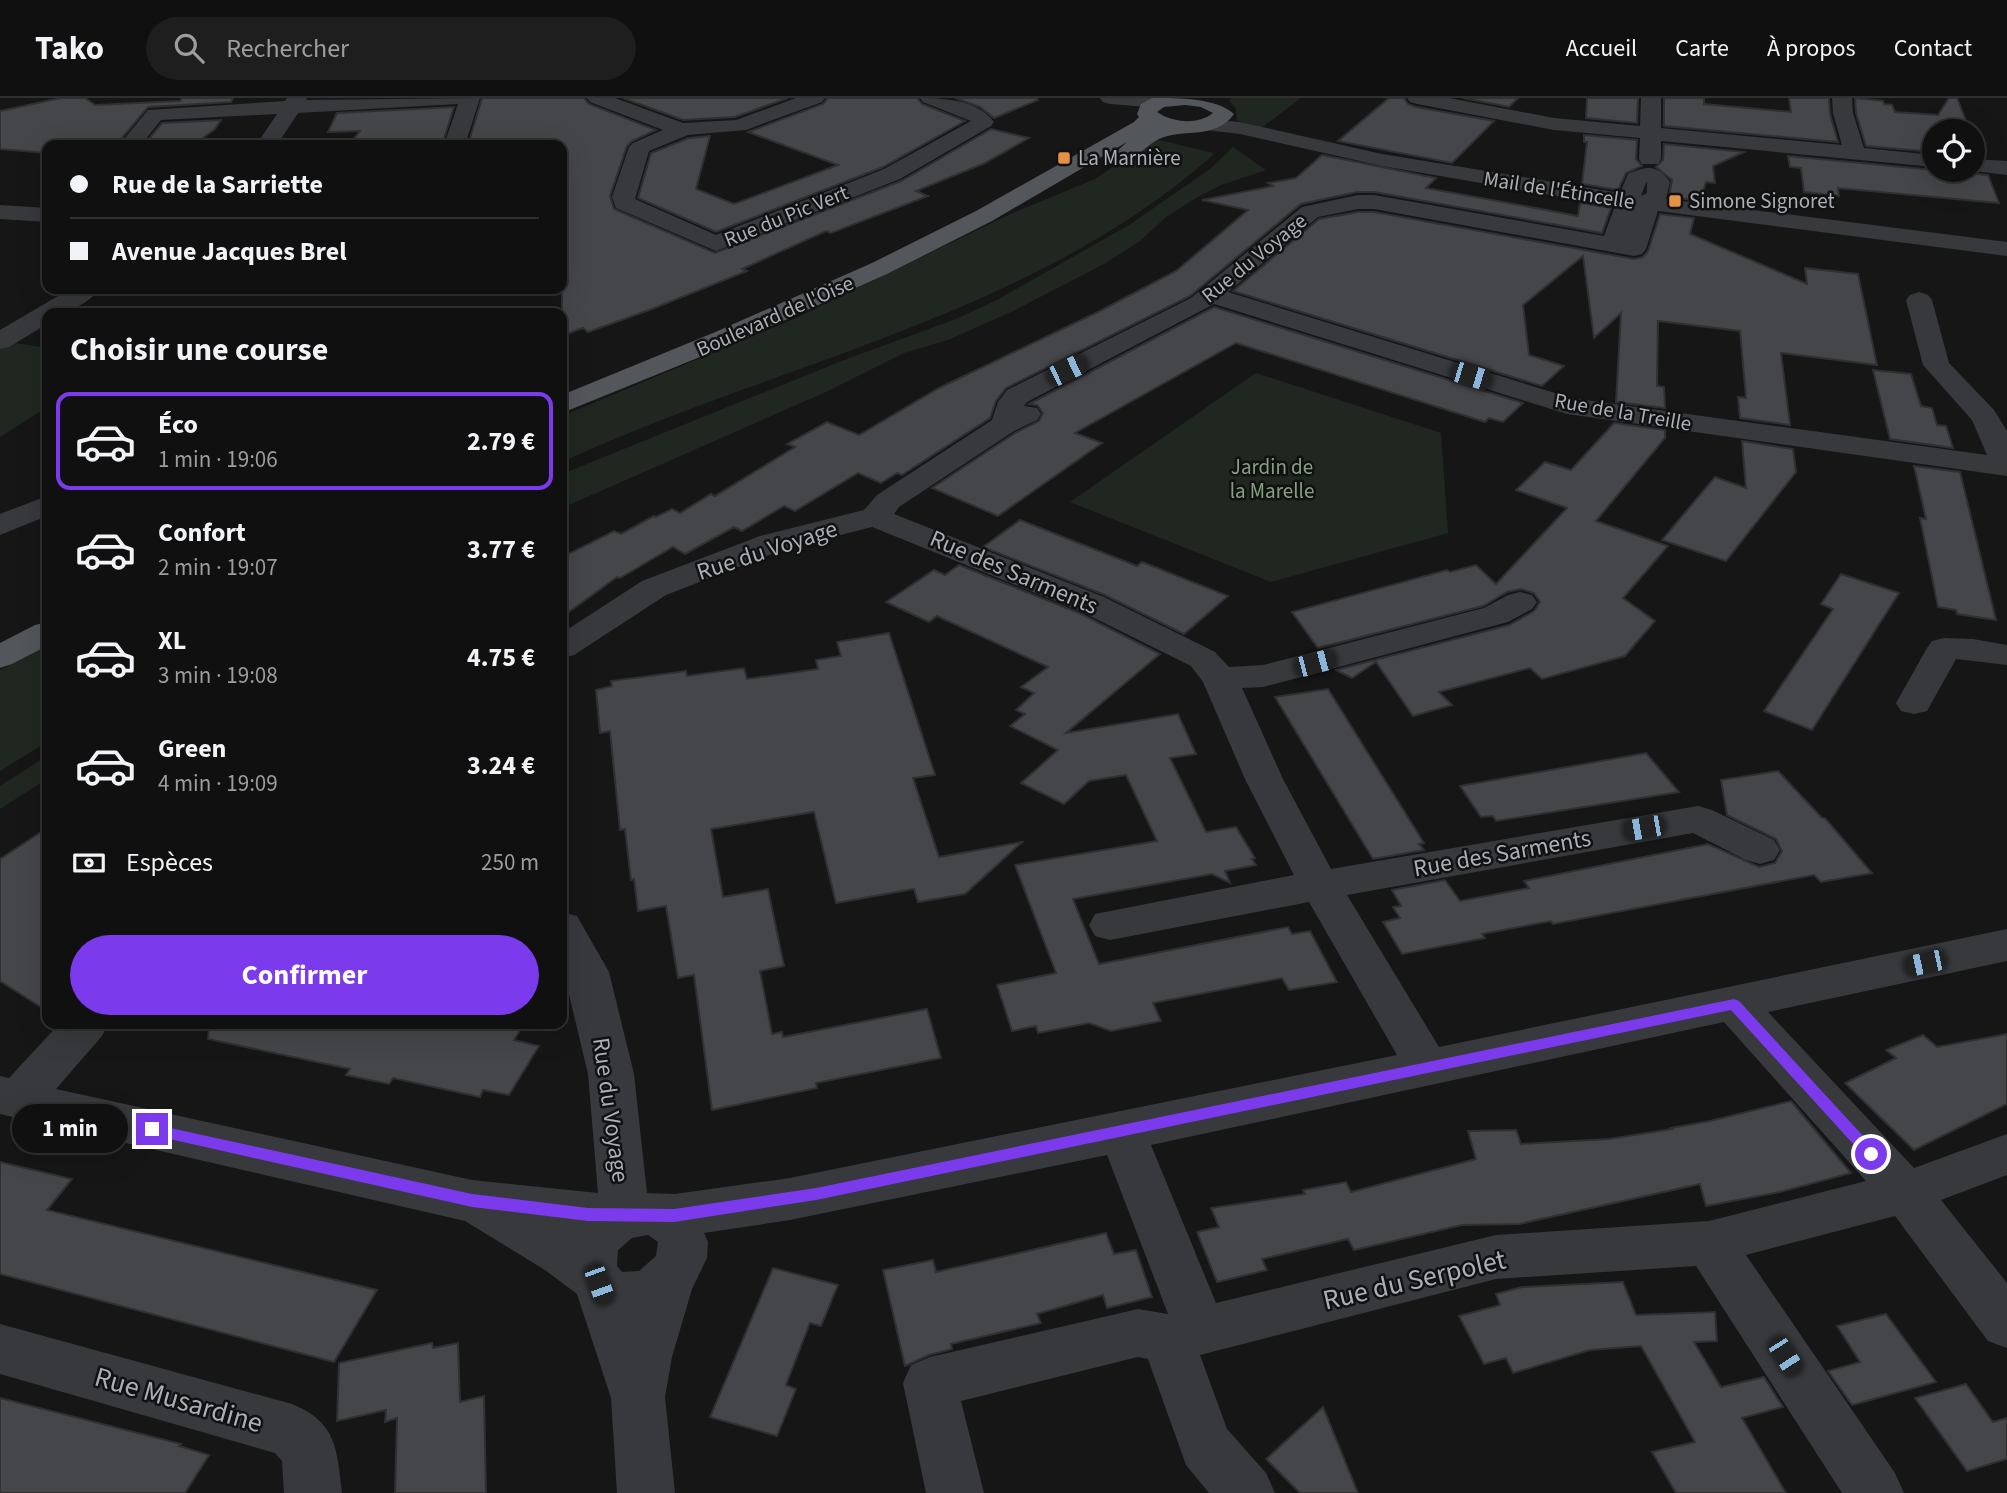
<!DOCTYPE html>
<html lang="fr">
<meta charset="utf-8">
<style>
body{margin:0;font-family:"Source Sans 3",sans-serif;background:#1e1e1f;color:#f1f3f6;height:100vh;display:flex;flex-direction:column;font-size:26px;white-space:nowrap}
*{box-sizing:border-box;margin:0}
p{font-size:23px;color:#9c9d9f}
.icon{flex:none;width:38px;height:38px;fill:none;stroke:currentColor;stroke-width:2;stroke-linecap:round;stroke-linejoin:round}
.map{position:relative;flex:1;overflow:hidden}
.side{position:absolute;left:42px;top:210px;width:525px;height:721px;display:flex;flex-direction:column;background:#101011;border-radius:14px;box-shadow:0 7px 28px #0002,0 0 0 2px #303031}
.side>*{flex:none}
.top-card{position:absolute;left:42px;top:42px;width:525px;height:154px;border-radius:14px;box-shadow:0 7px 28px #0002,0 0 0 2px #303031;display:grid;align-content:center;height:154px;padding:0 28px;background:#101011}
.controls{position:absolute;left:1922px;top:21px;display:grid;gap:14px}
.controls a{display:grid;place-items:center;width:63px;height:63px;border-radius:50%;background:#101011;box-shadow:0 7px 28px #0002,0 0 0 2px #303031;font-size:35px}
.end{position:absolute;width:32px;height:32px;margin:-16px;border:9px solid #7c3aed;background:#fff;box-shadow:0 0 0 4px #fff}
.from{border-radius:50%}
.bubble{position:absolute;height:49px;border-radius:24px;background:#101011;box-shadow:0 7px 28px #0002,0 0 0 2px #303031;font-size:23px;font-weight:700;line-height:49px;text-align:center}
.car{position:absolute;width:21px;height:42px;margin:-21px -10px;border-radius:9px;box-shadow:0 0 5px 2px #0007;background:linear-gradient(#222 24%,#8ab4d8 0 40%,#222 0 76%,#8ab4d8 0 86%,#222 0)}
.top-card b{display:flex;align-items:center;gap:24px;height:66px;font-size:26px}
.top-card b+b{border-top:2px solid #303031}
.top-card i{width:18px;height:18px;background:#f1f3f6}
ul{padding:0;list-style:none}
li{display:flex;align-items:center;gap:21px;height:98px;margin:0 14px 10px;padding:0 14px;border:4px solid transparent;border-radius:14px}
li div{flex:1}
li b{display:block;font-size:26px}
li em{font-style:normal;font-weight:700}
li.on{border-color:#7c3aed}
li>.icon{width:63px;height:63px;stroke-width:1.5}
h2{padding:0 28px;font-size:32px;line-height:84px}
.pay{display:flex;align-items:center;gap:18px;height:77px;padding:0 28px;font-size:26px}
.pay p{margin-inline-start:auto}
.cta{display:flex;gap:14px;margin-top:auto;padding:14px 28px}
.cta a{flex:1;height:80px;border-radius:42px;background:#7c3aed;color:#fff;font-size:28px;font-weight:700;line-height:80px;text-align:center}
header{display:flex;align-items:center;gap:42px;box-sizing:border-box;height:98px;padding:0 35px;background:#101011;border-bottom:2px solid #303031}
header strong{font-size:33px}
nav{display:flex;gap:38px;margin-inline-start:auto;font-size:24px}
.search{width:490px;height:63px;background:#1e1e1f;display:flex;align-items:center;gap:18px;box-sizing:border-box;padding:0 24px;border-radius:38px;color:#9c9d9f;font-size:26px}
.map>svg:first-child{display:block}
.green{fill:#202720}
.building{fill:#45464a;stroke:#303033;stroke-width:2}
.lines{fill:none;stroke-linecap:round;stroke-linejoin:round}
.minor{fill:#37393c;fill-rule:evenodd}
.major{fill:#53565b;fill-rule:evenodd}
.route{fill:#7c3aed}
.poi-dot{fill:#e39142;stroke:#111112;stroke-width:2.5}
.labels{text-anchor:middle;stroke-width:5;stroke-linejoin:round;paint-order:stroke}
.far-poi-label{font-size:21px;fill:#a9afb6;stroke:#111112;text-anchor:start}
.far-street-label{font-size:21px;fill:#a9afb6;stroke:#111112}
.far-park-label{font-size:21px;fill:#85a081;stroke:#111112}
.street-label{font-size:24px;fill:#a9afb6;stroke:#111112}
.near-street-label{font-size:28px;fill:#a9afb6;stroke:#111112}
</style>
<header>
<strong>Tako</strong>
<div class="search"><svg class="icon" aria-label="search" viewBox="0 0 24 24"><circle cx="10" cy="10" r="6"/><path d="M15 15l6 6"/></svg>Rechercher</div>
<nav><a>Accueil</a><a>Carte</a><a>À propos</a><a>Contact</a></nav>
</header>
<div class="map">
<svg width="2007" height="1395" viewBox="0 0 2007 1395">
<rect width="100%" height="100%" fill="#161617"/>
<g class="green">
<polygon points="1232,0 1301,0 1260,31 1237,22 1236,11 1229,2"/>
<path d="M 1155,41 L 1213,55 L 1212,58 C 1029,219 778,264 562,364 L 562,318 L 796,220 L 1008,117 L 1095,81 Z"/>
<polygon points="1233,49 1266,72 1221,87 1196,100 1166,119 1140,143 1104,166 1011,214 948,242 904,255 826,294 562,410 562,376 844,262 956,221 997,202 1129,127 1210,71"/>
<polygon points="8,244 47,250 47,309 0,339 0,248"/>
<polygon points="1256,275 1441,335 1448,435 1271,484 1070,404"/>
<polygon points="47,548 47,644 0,673 0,572"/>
<polygon points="47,658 47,681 0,711 0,688"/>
</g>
<g class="building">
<polygon points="61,0 85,0 95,7 180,3 182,0 233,0 231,4 148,9 116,47 47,47 47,55 0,51 0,13"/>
<polygon points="482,0 584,0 589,6 656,32 632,43 627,48 610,98 614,111 715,155 901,83 991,31 1029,40 985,65 916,93 928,98 831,135 826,133 742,171 747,173 652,211 588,234 583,230 562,238 562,122 568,106 562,103 562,47 468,47"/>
<polygon points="623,0 788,0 735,19 683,22"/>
<polygon points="828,0 917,0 922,6 965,23 883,69 716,134 638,100 651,55 689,40 710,38 696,91 734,106 838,67 748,34 823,6"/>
<polygon points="955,0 1037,0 1038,2 994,20 980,9"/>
<polygon points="1389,0 1404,0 1408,6 1416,9 1494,23 1452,65 1338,43"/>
<polygon points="1463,0 1518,0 1509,9"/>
<polygon points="1587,0 1638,0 1637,25 1586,20"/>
<polygon points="1664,0 1704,0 1704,6 1791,14 1789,0 1829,0 1830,16 1838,44 1664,28"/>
<polygon points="1855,0 1883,3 1884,6 1892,7 1895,14 1938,17 1949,0 1957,0 1970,33 1934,33 1934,54 1866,48 1856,15"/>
<polygon points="454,9 442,47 349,47 360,33 328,34 337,15"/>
<polygon points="221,22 215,31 193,47 144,47 162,25"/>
<polygon points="1584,37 1637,42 1636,61 1642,68 1626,75 1618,92 1582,86 1587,44 1584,44"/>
<polygon points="1664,46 1744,54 1713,68 1715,85 1706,84 1700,103 1669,99 1672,82 1656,69 1663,62"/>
<polygon points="1322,57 1436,80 1426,90 1514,106 1578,118 1580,105 1611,110 1602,135 1374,94 1357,94 1301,106 1190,198 1006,290 996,303 990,320 902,377 897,375 881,385 858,375 795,413 784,408 742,433 734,429 685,456 673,449 620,480 617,479 562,519 562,459 614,433 621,436 654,418 656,419 672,411 680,415 711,396 715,398 795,349 787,346 827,324 859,337 939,290 1100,213 1176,173 1248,112 1202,102 1273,88 1268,85 1296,80"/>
<polygon points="1788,58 1934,72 1962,72 1965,75 1988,77 1999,105 1838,90 1839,98 1804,94 1801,70 1790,69"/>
<polygon points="1358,114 1374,114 1634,161 1643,159 1648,153 1660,116 1694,120 1690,136 1807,186 1805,170 1858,176 1877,267 1781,255 1790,327 1740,320 1738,299 1746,300 1740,233 1658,223 1657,288 1664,289 1665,310 1616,304 1621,215 1594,240 1583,158 1523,207 1529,257 1564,268 1542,288 1233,193 1319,121"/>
<polygon points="1214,209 1523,305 1503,324 1489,320 1485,324 1236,245 1075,335 1102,345 998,418 932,390 1015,335 1039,323 1043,315 1037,307 1029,306"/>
<polygon points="1873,272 1911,276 1921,308 1932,310 1937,327 1946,328 1953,350 1890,341"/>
<polygon points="1614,325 1665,332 1665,340 1596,423 1668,448 1623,500 1655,523 1625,558 1542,581 1530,570 1439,594 1452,607 1413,618 1376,564 1352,580 1336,572 1509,527 1534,513 1540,504 1534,495 1521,491 1507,494 1483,508 1318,550 1292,514 1447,472 1450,474 1476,467 1496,486 1567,410 1516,392 1545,364 1571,372"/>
<polygon points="1742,343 1793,351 1796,374 1726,463 1662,442 1715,379 1746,390"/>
<polygon points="1914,368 1960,374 1996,522 1957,516 1956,512 1938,509 1920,420 1926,421"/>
<polygon points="1020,422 1137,468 1142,464 1228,498 1184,536 1105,497 983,449"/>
<polygon points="959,467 1079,515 1160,556 1066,635 1178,616 1196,656 1170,660 1206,734 1236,729 1255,760 1252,761 1256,767 1225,773 1230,785 1212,776 1073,801 1099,866 1288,829 1292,836 1310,833 1337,884 1289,892 1282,880 1153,905 1161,923 1111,933 1089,925 1038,935 1036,928 1012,933 997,887 1056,875 1015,767 1157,743 1126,677 1089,683 1064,706 1021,685 1058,652 1010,628 1025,616 1016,612 1034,595 1021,589 1048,569 937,518 929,524 886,504 934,472 945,477"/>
<polygon points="1841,476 1899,495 1812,632 1764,613 1833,511 1821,506"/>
<polygon points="889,535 935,677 913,680 939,759 1022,744 965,796 918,804 914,791 836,805 814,714 711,731 723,799 768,791 784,868 760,873 772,936 782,934 783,939 927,911 941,960 816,985 817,990 712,1012 694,877 678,880 666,808 638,813 634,781 631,782 625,731 620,732 610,633 600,635 596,592 612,588 611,583 686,573 687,578 744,570 747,581 818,571 816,562 841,558 837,544"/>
<polygon points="1328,591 1424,745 1419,746 1424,752 1373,761 1275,599"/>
<polygon points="1646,655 1679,694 1496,723 1493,718 1481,719 1460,688"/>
<polygon points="1778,673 1822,720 1825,720 1872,775 1821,784 1814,777 1553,826 1551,823 1482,836 1485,840 1402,856 1383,824 1400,820 1393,809 1401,808 1392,792 1445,782 1460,803 1529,790 1524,783 1708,746 1759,769 1775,765 1782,753 1776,741 1727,717 1721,682"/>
<polygon points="47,730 47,913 0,883 0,761"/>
<polygon points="209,926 524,926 514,942 539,948 509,997 483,992 480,999 393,980 389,986 346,977 350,971 208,941"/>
<polygon points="2007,936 2007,1006 1914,1052 1845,985 1896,960 1886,952 1923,937 1937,949"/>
<polygon points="1791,1003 1851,1075 1780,1094 1706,1108 1700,1086 1519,1126 1462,1127 1354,1152 1348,1141 1262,1161 1267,1172 1217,1184 1197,1134 1219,1129 1211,1110 1305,1096 1303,1092 1346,1084 1351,1094 1476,1061 1468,1033 1516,1032 1521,1046 1609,1041 1672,1031 1671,1030 1710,1023"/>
<polygon points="0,1064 72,1081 47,1112 377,1192 334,1264 0,1176"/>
<polygon points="1106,1135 1114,1156 1136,1152 1152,1199 1107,1210 1103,1197 1037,1216 1041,1225 951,1246 952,1251 929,1257 905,1268 883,1172 933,1162 936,1174"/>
<polygon points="773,1170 838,1187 821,1228 810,1225 786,1287 796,1291 777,1338 710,1319"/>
<polygon points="1623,1184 1636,1217 1715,1214 1717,1243 1694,1244 1721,1289 1764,1279 1783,1309 1742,1320 1786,1395 1676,1395 1652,1354 1695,1344 1641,1248 1590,1252 1513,1275 1506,1260 1484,1266 1459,1218 1500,1207 1496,1196 1522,1189"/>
<polygon points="1886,1216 1936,1284 1852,1307 1828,1273 1860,1264 1837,1228"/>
<polygon points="432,1245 433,1250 458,1245 460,1304 484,1298 486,1395 395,1395 397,1320 385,1324 386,1312 337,1323 339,1265"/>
<polygon points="1966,1286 1993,1324 2007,1320 2007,1361 1967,1373 1915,1300"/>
<polygon points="0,1300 181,1346 179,1348 209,1357 185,1395 0,1395"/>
<polygon points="1323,1309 1358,1395 1300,1395 1266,1361"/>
</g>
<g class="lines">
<g class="minor">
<polygon points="287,0 307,0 306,2 480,0 465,47 444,47 458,6 298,15 277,47 256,47 277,16 161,22 141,47 119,47 148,12 285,3"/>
<path d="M 587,0 L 615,0 L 683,25 L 736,22 L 796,0 L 825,0 L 822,4 L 746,32 L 688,37 L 649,53 L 635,101 L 716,137 L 884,71 L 971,23 L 923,4 L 920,0 C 945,0 978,2 994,24 L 991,28 L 900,81 L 716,153 L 616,110 L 612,99 L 629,49 L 633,45 L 663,32 L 590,4 Z"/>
<polygon points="1100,0 1166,0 1169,4 1166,8 1159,10 1110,6 1103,4"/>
<polygon points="1407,0 1449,0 1554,20 1640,28 1641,0 1661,0 1661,30 1842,47 1833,15 1832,0 1852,0 1853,15 1864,50 1934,57 1934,69 1661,43 1661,61 1658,66 1642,66 1639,61 1640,40 1554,32 1417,6 1410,4"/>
<path d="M 1204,21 L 1240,24 L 1382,56 L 1620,95 L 1628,76 C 1647,68 1657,66 1670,84 L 1666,101 L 2007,144 L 2007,158 L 1658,113 L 1646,151 L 1642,156 L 1634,158 L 1374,111 L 1358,111 L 1318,119 L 1228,194 L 1571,300 L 1987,357 L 1972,322 L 1923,267 L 1906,202 L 1910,197 L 1919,194 L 1928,197 L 1932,202 L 1949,265 L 1994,312 L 2007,333 L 2007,378 L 1567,316 L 1214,206 L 1027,304 L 1024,308 L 1037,310 L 1041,316 L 1037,322 L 1014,333 L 899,409 L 894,416 L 1104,499 L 1215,554 L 1229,569 L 1263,567 L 1484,510 L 1508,497 L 1520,494 L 1532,497 L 1537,504 L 1532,511 L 1508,524 L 1263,589 L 1242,590 L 1283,681 L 1331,771 L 1698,708 L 1712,712 L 1774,742 L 1780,752 L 1774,762 L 1760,766 L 1746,762 L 1693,735 L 1347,797 L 1439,949 L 2007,831 L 2007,863 L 1768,914 L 1914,1070 L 2007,1036 L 2007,1077 L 1941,1102 L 2007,1185 L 2007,1250 L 1988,1243 L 1895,1118 L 1746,1157 L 1895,1375 L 1904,1395 L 1842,1395 L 1696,1168 L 1496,1181 L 1200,1257 L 1227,1331 L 1266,1375 L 1275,1395 L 1209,1395 L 1186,1367 L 1148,1261 L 1138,1259 L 961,1303 L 984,1395 L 926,1395 L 903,1285 L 911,1267 L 930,1259 L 1138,1211 L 1168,1216 L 1107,1057 L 790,1122 L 704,1135 L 708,1144 L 707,1160 L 692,1191 L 672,1259 L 665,1299 L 675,1395 L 617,1395 L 611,1300 L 577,1196 L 545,1172 L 465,1123 L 0,1016 L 0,978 L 9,980 L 59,926 L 108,926 L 102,938 L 56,991 L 472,1082 L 598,1095 L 588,976 L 562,867 L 562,814 L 577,818 L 609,874 L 634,976 L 647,1095 L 675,1096 L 790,1080 L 1397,957 L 1309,804 L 1110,842 L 1095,838 L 1089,827 L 1095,816 L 1294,777 L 1245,681 L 1203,584 L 1191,568 L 1080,513 L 872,429 L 782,452 L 666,497 L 574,557 L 562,560 L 562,535 L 642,483 L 760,438 L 864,412 L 877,397 L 992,322 L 998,304 L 1007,292 L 1191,200 L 1302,109 L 1358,97 L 1374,97 L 1604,138 L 1615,108 L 1382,68 L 1240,36 L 1197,31 L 1194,27 L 1197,23 ZM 1647,84 L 1647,95 L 1641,98 L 1646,85 ZM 1724,924 L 1866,1083 L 1709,1123 L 1496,1137 L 1216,1205 L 1151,1047 ZM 648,1137 L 658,1144 L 656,1158 L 639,1173 L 622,1174 L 617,1168 L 618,1152 L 632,1140 Z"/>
<polygon points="1972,61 2007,63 2007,77 1965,72 1972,72"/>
<polygon points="0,107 47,110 47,124 0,121"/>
<path d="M 70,191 L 99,191 C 88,207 66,215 47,215 L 47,226 L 9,249 L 0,251 L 0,232 Z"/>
<polygon points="47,398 47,418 0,437 0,416"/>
<polygon points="1944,540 1973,541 2007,547 2007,567 1956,561 1927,613 1914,616 1901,613 1896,605 1927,550 1932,543"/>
<path d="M 0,1226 L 292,1306 C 337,1324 337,1352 342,1395 L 284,1395 L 282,1363 L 275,1355 L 0,1276 Z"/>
</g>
<g class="major">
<path d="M 1152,0 C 1179,0 1217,0 1234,16 C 1216,42 1184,30 1159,41 C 1145,48 1138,62 1120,58 L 1117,53 L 1127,44 L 992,123 L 889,175 L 732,246 L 562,315 L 562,297 L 713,235 L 872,165 L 976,113 L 1134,24 L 1139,19 L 1137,16 L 1141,6 ZM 1185,7 L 1201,9 L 1213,15 C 1198,27 1173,25 1157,14 L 1164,9 Z"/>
<polygon points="47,524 47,548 12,566 0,570 0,545 35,527"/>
</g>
</g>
<polygon class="route" points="1734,901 1739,903 1876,1052 1876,1060 1866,1060 1731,912 816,1102 674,1124 588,1123 472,1109 152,1037 145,1031 152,1026 472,1096 588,1110 674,1111 816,1090"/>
<g class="poi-dot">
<rect x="1057" y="53" width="14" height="14" rx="3.5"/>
<rect x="1668" y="96" width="14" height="14" rx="3.5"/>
</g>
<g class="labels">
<g class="far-poi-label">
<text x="1078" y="67">La Marnière</text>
<text x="1689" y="110">Simone Signoret</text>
</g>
<g class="far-street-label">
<text transform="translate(1559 92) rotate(9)" y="7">Mail de l'Étincelle</text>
<text transform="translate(786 118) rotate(-22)" y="7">Rue du Pic Vert</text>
<text transform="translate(1254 160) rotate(-39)" y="7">Rue du Voyage</text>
<text transform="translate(775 218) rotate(-24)" y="7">Boulevard de l'Oise</text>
<text transform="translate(1623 314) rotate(10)" y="7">Rue de la Treille</text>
</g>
<g class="far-park-label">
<text x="1272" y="376">Jardin de<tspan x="1272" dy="24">la Marelle</tspan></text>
</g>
<g class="street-label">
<text transform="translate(767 452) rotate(-18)" y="8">Rue du Voyage</text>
<text transform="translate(1014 474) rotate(23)" y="8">Rue des Sarments</text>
<text transform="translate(1502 755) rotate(-10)" y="8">Rue des Sarments</text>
<text transform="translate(611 1012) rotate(82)" y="8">Rue du Voyage</text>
</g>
<g class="near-street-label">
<text transform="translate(1414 1181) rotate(-13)" y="10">Rue du Serpolet</text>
<text transform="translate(179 1301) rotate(16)" y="10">Rue Musardine</text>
</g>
</g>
</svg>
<div class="controls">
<a><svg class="icon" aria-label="locate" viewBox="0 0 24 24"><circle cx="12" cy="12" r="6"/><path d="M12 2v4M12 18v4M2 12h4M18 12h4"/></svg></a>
</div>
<i class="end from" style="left:1871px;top:1056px"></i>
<i class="end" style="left:152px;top:1031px"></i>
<div class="bubble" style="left:12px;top:1006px;width:116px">1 min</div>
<i class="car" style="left:1067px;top:272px;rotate:64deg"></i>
<i class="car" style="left:1471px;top:278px;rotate:107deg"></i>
<i class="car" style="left:1315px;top:565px;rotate:75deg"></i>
<i class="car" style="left:1644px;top:730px;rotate:260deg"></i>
<i class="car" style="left:1925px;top:865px;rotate:258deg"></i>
<i class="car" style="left:599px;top:1186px;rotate:160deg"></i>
<i class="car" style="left:1785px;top:1258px;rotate:147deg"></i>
<div class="top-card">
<b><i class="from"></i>Rue de la Sarriette</b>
<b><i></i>Avenue Jacques Brel</b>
</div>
<section class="side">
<h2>Choisir une course</h2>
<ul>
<li class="on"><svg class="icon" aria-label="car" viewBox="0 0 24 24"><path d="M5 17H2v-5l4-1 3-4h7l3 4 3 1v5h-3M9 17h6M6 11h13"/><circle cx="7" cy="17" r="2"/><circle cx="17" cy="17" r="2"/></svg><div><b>Éco</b><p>1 min · 19:06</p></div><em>2.79 €</em></li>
<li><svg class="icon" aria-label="car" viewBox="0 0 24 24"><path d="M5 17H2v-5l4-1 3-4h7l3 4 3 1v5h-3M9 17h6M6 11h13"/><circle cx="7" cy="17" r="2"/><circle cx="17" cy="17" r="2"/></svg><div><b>Confort</b><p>2 min · 19:07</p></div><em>3.77 €</em></li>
<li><svg class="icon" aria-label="car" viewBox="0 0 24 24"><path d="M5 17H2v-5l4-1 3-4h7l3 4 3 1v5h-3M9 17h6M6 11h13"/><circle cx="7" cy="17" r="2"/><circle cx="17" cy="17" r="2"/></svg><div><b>XL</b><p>3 min · 19:08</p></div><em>4.75 €</em></li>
<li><svg class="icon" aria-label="car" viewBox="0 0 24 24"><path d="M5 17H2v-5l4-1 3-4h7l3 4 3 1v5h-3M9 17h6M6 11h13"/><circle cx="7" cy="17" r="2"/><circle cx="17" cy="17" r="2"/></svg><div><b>Green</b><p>4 min · 19:09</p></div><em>3.24 €</em></li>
</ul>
<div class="pay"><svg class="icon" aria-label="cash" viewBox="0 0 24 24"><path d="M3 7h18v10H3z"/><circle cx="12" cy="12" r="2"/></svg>Espèces<p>250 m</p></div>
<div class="cta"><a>Confirmer</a></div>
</section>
</div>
